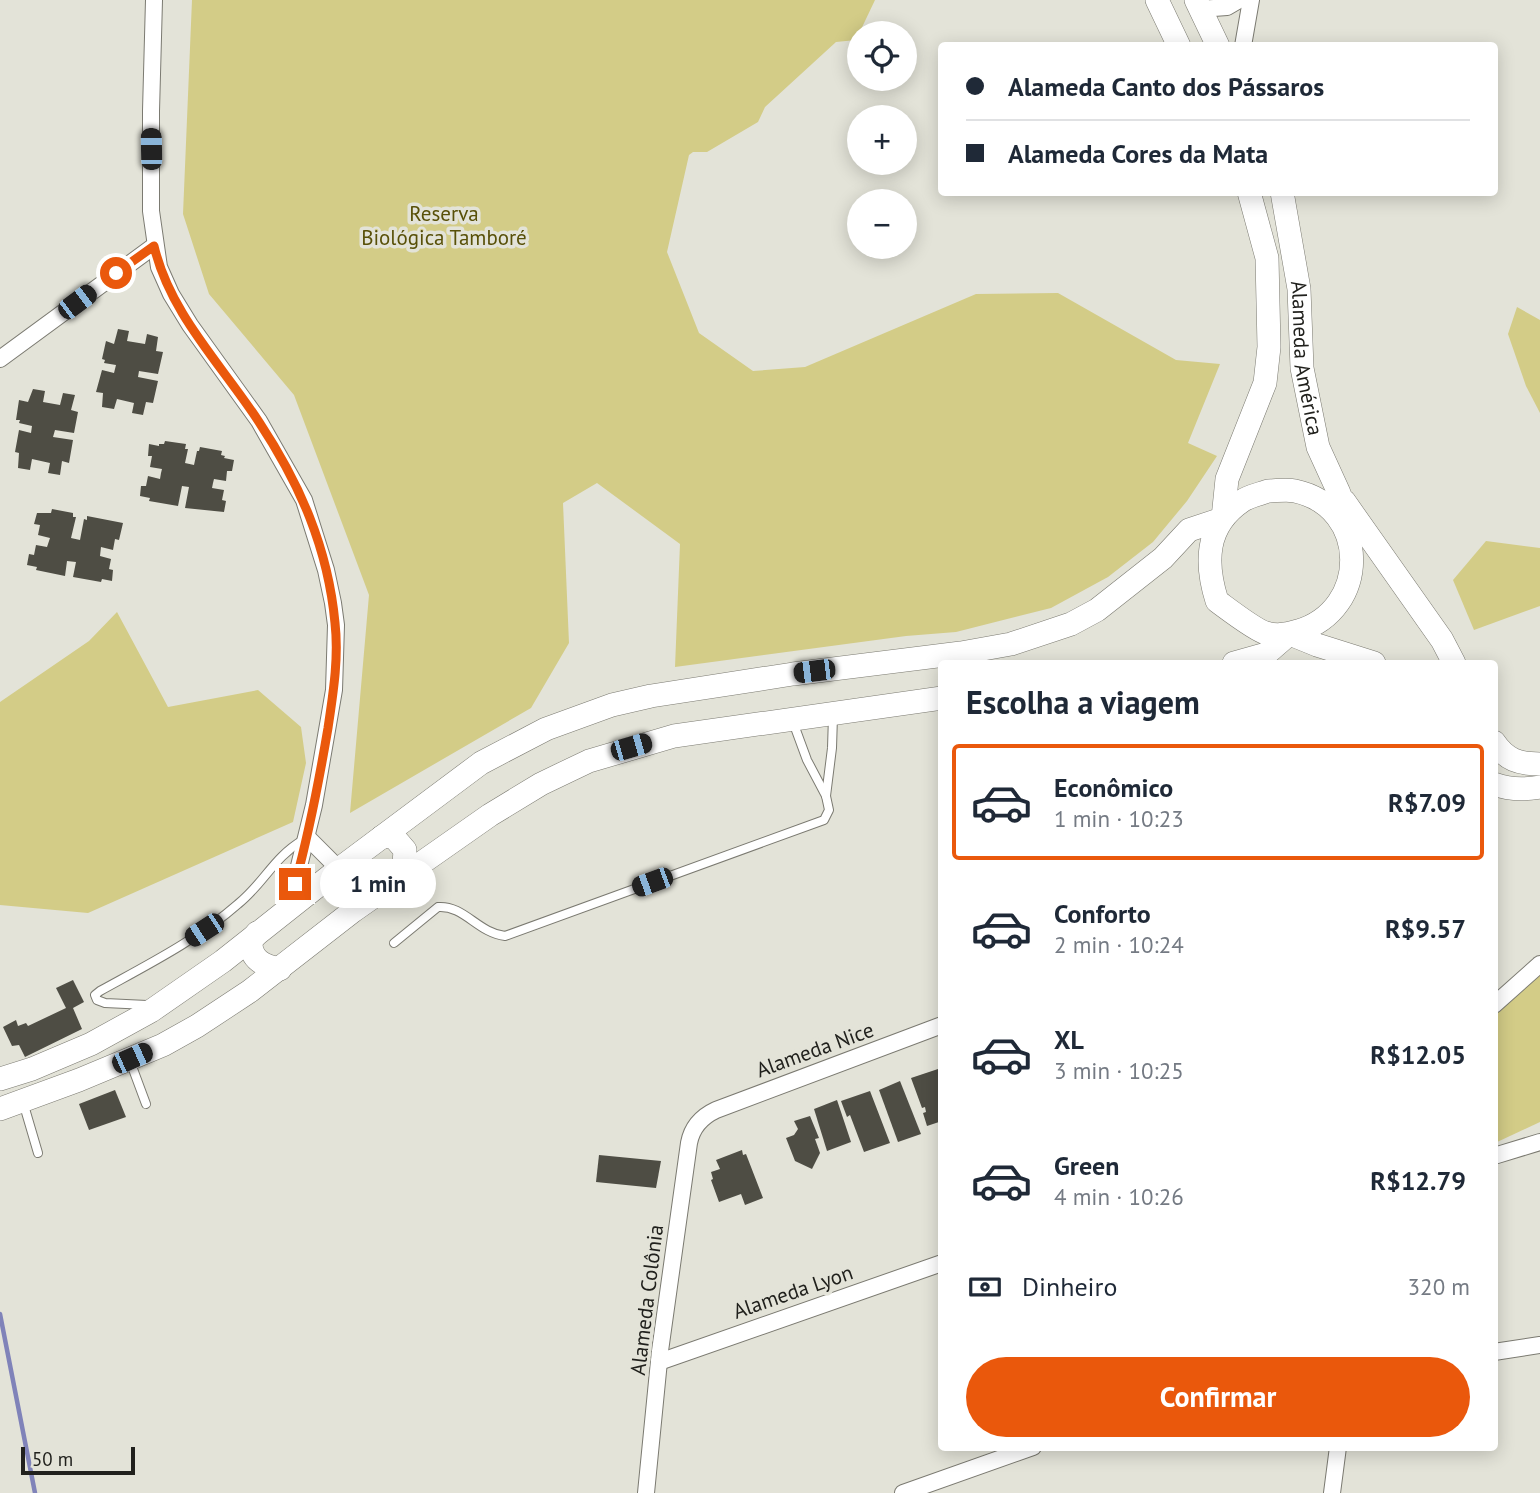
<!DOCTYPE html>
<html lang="pt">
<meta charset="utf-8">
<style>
body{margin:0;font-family:"PT Sans",sans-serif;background:#f6f6f7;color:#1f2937;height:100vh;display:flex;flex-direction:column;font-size:26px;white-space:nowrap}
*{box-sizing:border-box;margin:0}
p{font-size:23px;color:#747a83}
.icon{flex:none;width:38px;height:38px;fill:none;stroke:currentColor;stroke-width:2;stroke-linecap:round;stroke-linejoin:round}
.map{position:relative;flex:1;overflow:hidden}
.drawer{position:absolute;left:938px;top:660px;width:560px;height:791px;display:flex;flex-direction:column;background:#fff;border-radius:7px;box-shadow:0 4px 18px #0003}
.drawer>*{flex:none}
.banner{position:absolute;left:938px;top:42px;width:560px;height:154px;border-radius:7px;box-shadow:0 4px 18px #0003;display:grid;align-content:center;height:154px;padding:0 28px;background:#fff}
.controls{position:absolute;left:847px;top:21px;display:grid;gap:14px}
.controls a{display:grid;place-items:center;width:70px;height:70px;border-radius:50%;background:#fff;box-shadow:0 4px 18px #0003;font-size:35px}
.scale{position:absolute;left:21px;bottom:18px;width:114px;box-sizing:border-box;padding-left:7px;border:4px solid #21211d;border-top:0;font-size:19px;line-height:24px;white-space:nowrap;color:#21211d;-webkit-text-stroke:5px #e3e3d8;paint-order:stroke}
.end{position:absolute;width:32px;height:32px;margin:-16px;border:9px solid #ea580c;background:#fff;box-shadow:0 0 0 4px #fff}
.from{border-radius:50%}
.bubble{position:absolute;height:49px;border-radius:24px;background:#fff;box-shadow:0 4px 18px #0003;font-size:23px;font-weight:700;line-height:49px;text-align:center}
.car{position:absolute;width:21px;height:42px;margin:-21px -10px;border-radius:9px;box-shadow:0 0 5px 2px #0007;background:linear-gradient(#222 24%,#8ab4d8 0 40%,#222 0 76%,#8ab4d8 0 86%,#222 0)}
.banner b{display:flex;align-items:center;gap:24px;height:66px;font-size:26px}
.banner b+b{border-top:2px solid #e0e1e3}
.banner i{width:18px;height:18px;background:#1f2937}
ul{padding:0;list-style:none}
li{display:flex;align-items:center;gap:21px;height:116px;margin:0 14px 10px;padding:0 14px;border:4px solid transparent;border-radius:7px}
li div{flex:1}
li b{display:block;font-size:26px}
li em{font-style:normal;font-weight:700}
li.current{border-color:#ea580c}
li>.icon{width:63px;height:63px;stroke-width:1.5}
h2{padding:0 28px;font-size:32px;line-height:84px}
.pay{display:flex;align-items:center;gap:18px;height:77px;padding:0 28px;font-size:26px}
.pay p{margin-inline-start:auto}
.primary-button{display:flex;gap:14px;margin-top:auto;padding:14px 28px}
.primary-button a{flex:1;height:80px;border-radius:42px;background:#ea580c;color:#fff;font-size:28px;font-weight:700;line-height:80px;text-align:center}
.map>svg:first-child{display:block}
.green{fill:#d3cc87}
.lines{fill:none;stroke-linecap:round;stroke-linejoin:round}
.stream{stroke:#8083b9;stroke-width:4.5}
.building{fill:#4e4d44}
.lane-casing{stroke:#7b7a71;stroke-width:10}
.street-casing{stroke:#7b7a71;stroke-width:18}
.secondary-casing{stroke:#7b7a71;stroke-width:24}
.lane{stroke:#fff;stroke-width:8}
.street{stroke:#fff;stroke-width:16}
.secondary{stroke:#fff;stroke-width:23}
.route{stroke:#ea580c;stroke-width:9}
.labels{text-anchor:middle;stroke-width:7;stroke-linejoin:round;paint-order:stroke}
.park-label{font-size:21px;fill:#585008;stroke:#e3e3d8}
.street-label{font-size:21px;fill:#21211d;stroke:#e3e3d8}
</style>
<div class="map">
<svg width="1540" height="1493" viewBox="0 0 1540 1493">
<rect width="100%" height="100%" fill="#e3e3d8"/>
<g class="green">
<polygon points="192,0 875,0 856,40 836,42 765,107 758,122 707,152 693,152 689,155 667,252 699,333 753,371 805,367 976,294 1058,293 1176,360 1220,364 1188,443 1217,456 1187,501 1153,542 1108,577 1051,608 956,632 906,636 675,667 680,544 597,483 563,503 569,643 531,708 350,813 369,595 294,395 209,294 183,214"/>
<polygon points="1517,307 1540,320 1540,413 1526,386 1508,334"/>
<polygon points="1486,541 1540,548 1540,606 1474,630 1453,580"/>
<polygon points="117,612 168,707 258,690 301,727 306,763 293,822 88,913 0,905 0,702 89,641"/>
<polygon points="1540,973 1540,1122 1495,1143 1495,1013"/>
</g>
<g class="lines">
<polyline class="stream" points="0,1314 35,1493"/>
</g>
<g class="building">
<polygon points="118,329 129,331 127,341 145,344 147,334 158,337 156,351 163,352 158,374 139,371 138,377 158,381 153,403 146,402 143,415 132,413 134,403 117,399 114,409 102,407 103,393 96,392 102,370 114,373 116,365 104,363 105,360 102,359 106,341 114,344"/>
<polygon points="33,389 45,391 43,402 60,405 63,393 75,395 71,410 78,412 74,433 55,430 53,437 73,440 69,463 62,461 60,475 48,473 50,463 32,459 30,470 18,468 19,453 15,452 19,430 31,433 32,426 19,423 20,420 16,420 19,400 28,402"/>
<polygon points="165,441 186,444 185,449 188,449 185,463 194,465 197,451 199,451 200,447 222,451 221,455 225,456 224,458 234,460 232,471 227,471 226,481 214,479 213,483 212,488 224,490 222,500 226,501 224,512 185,508 189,487 182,486 178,506 149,501 150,498 140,496 141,486 146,486 148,476 160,479 161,473 162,469 150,467 152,456 148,456 149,444 159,446 159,444 164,444"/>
<polygon points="52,509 73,513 73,517 76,517 71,538 80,540 84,519 87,520 87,516 123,523 119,540 115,539 113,550 101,547 100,556 111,559 109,569 113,570 112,581 102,579 101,582 73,577 76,562 67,561 65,576 36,570 37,567 27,565 29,554 34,555 36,545 47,547 50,538 38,535 40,525 34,524 37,513 51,513"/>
<polygon points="73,980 84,1002 73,1008 82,1029 25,1057 19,1045 12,1046 3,1027 16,1020 18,1026 26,1023 28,1026 66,1008 56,988"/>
<polygon points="938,1069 942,1077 942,1127 939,1122 927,1126 923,1113 926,1112 925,1107 922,1108 911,1078"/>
<polygon points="900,1081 921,1134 898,1142 879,1090"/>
<polygon points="115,1090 126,1117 89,1130 79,1104"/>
<polygon points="870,1091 890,1143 864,1152 850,1115 847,1117 841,1101"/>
<polygon points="837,1100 851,1142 827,1151 814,1109"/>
<polygon points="810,1116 819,1138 815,1139 820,1153 812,1169 795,1161 786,1138 794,1135 798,1129 794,1121"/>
<polygon points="742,1150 743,1155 746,1154 763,1198 745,1205 741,1194 719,1202 711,1180 713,1179 711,1172 720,1169 716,1160"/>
<polygon points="599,1155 661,1161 656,1188 596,1182"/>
</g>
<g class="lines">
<g class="lane-casing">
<g id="lane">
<polyline points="826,796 832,748 833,716"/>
<path d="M 394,943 L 438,907 C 464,905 478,933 505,936 L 824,820 L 829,810 L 826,796 L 807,760 L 793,722"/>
<path d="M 147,1005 L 105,1003 L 97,1000 L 95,995 L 100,991 C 147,965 197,940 238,904 C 265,882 273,858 303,840"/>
<polyline points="130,1061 146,1104"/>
<polyline points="23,1102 38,1153"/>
</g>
</g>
<g class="street-casing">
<g id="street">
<polyline points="154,0 151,111 151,211 159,267 171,294 190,325 259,421 304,500 326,570 333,603 336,625 334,690 314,805 289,907"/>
<polyline points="1200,9 1227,7 1239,0"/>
<polyline points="1243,46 1251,0"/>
<polyline points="0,359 154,246"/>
<polyline points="307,837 339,869"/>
<polyline points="1494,1005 1540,964"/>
<polyline points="1494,1156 1540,1142"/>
<polyline points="1494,1352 1540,1345"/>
<polyline points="659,1362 942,1263"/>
<path d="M 646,1493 L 660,1351 L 689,1143 C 692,1127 701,1117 716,1110 L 942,1025"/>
<polyline points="903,1493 1033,1447"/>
<polyline points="1332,1493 1338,1447"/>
</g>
</g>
<g class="secondary-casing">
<g id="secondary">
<polyline points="1157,0 1179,46"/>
<polyline points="1196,0 1218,46"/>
<path id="s1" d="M 1282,192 L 1299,289 L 1302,368 L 1318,447 L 1339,493 L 1339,518"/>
<path d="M 1268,491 C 1276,491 1287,489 1295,491 C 1370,507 1370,610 1298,631 C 1289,634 1276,636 1266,633 C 1255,630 1228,609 1217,601 C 1205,563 1205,526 1242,501 C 1249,496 1260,494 1268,491 Z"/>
<polyline points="1344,501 1442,640 1454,663"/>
<polyline points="1223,518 1227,479 1265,383 1269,347 1267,258 1249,192"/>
<polyline points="1290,634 1317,645 1374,663"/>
<polyline points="1234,663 1266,654 1289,634"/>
<path d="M 1494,742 C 1506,760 1519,764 1540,764"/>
<path d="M 1494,784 C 1510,790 1524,790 1540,787"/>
<polyline points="382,837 393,836 405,850 404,864 396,882"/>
<path d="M 257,933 L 251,941 C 250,960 264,966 280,969"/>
<polyline points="0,1079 32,1069 91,1044 151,1011 223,961 339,869 481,763 546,729 612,705 651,696 793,674 961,653 1011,644 1071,624 1097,610 1163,558 1189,530 1222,519"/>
<polyline points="0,1109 79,1080 163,1045 197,1026 250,991 353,911 490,815 541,784 589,761 674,736 942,698"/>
</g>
</g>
<use href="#lane" class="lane"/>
<use href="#street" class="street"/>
<use href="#secondary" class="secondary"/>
</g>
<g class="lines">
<path class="route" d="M 116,273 L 154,246 C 170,314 222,365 259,422 C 300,484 328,548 335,623 C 339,658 333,694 328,728 C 319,781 309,833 295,884"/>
</g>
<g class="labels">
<g class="park-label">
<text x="444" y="221">Reserva<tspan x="444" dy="24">Biológica Tamboré</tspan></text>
</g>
<g class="street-label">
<text dy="7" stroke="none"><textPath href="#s1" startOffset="168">Alameda América</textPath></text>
<text transform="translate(815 1050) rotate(-20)" y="7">Alameda Nice</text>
<text transform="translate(793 1292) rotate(-19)" y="7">Alameda Lyon</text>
<text transform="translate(647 1300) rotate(-83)" y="7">Alameda Colônia</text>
</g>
</g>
</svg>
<div class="controls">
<a><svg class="icon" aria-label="locate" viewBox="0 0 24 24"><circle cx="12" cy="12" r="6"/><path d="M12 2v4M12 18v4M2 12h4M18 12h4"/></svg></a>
<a>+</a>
<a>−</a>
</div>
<div class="scale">50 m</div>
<i class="end from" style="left:116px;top:273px"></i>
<i class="end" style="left:295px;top:884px"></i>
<div class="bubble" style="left:320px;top:859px;width:116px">1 min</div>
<i class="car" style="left:151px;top:149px;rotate:359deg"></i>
<i class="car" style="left:77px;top:302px;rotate:53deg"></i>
<i class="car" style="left:814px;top:671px;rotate:263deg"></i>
<i class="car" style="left:631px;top:747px;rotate:74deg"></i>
<i class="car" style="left:652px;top:882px;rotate:250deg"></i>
<i class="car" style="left:204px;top:930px;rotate:237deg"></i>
<i class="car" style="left:132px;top:1058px;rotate:66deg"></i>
<div class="banner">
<b><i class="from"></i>Alameda Canto dos Pássaros</b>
<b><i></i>Alameda Cores da Mata</b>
</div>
<section class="drawer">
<h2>Escolha a viagem</h2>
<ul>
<li class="current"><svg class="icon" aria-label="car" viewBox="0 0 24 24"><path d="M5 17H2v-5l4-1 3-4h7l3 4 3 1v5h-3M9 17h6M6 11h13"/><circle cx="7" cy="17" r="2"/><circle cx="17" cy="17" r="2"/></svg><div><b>Econômico</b><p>1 min · 10:23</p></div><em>R$7.09</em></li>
<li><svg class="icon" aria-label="car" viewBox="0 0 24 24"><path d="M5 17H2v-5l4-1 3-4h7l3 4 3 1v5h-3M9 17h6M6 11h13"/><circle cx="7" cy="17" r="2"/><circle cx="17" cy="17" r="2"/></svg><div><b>Conforto</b><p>2 min · 10:24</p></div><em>R$9.57</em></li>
<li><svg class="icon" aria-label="car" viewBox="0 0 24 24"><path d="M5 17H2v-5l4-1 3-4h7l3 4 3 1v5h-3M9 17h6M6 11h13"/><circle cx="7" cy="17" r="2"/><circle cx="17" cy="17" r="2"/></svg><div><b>XL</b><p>3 min · 10:25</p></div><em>R$12.05</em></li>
<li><svg class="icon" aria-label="car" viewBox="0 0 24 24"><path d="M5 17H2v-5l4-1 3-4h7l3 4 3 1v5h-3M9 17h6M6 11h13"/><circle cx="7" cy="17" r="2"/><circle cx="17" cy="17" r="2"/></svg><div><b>Green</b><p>4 min · 10:26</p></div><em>R$12.79</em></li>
</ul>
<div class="pay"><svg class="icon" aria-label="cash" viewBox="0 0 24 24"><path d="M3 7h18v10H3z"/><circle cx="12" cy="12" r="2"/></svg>Dinheiro<p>320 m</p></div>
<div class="primary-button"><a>Confirmar</a></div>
</section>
</div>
